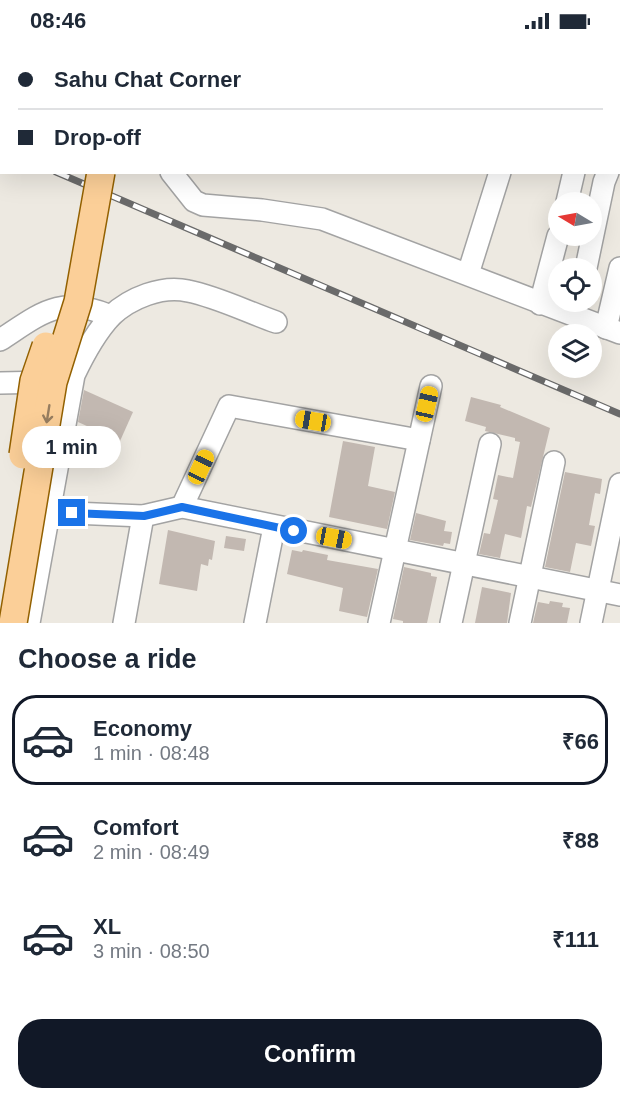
<!DOCTYPE html>
<meta charset="utf-8">
<style>
body{margin:0;font-family:Helvetica,sans-serif;background:#f6f6f7;color:#1f2937;height:100vh;display:flex;flex-direction:column;font-size:22px;white-space:nowrap}
*{box-sizing:border-box;margin:0}
p{font-size:20px;color:#747a83}
.icon{flex:none;width:33px;height:33px;fill:none;stroke:currentColor;stroke-width:2;stroke-linecap:round;stroke-linejoin:round}
.map{position:relative;height:581px;overflow:hidden}
.side{display:flex;flex-direction:column;background:#fff;flex:1}
.side>*{flex:none}
.guide{position:absolute;left:0px;top:0px;width:621px;height:132px;box-shadow:0 6px 24px #0002;display:grid;align-content:center;height:132px;padding:0 18px;background:#fff}
.needle{width:39px;rotate:280deg}
.fabs{position:absolute;left:548px;top:150px;display:grid;gap:12px}
.fabs a{display:grid;place-items:center;width:54px;height:54px;border-radius:50%;background:#fff;box-shadow:0 6px 24px #0002;font-size:30px}
.end{position:absolute;width:27px;height:27px;margin:-14px;border:8px solid #1a73e8;background:#fff;box-shadow:0 0 0 3px #fff}
.from{border-radius:50%}
.bubble{position:absolute;height:42px;border-radius:21px;background:#fff;box-shadow:0 6px 24px #0002;font-size:20px;font-weight:700;line-height:42px;text-align:center}
.car{position:absolute;width:18px;height:36px;margin:-18px -9px;border-radius:8px;box-shadow:0 0 4px 2px #0007;background:linear-gradient(#f5c518 24%,#345 0 40%,#f5c518 0 76%,#345 0 86%,#f5c518 0)}
.guide b{display:flex;align-items:center;gap:21px;height:57px;font-size:22px}
.guide b+b{border-top:2px solid #e0e1e3}
.guide i{width:15px;height:15px;background:#1f2937}
ul{padding:0;list-style:none}
li{display:flex;align-items:center;gap:18px;height:90px;margin:0 12px 9px;padding:0 6px;border:3px solid transparent;border-radius:24px}
li div{flex:1}
li b{display:block;font-size:22px}
li em{font-style:normal;font-weight:700}
li.selected{border-color:#111827}
li>.icon{width:54px;height:54px;stroke-width:1.5}
h2{padding:0 18px;font-size:27px;line-height:72px}
.action{display:flex;gap:12px;margin-top:auto;padding:12px 18px}
.action a{flex:1;height:69px;border-radius:24px;background:#111827;color:#fff;font-size:24px;font-weight:700;line-height:69px;text-align:center}
.status{display:flex;justify-content:space-between;align-items:center;height:42px;padding:0 30px;background:#fff;direction:ltr}
.status svg{height:16px;fill:currentColor}
.map>svg:first-child{display:block}
.building{fill:#c2b8b1}
.lines{fill:none;stroke-linecap:round;stroke-linejoin:round}
.minor-casing{stroke:#a3a3a3;stroke-width:24}
.major-casing{stroke:#936101;stroke-width:30}
.minor{stroke:#fff;stroke-width:21}
.major{stroke:#fbcf98;stroke-width:27}
.rail-casing{stroke:#6a6a6a;stroke-width:7}
.rail{stroke:#fff;stroke-width:4.5;stroke-dasharray:14;stroke-linecap:butt}
.major-bridge-casing{stroke:#936101;stroke-width:30;stroke-linecap:butt}
.major-bridge{stroke:#fbcf98;stroke-width:27}
.oneway{stroke:#977e60}
.route{stroke:#1a73e8;stroke-width:8}
</style>
<div class="status"><b>08:46</b><svg viewBox="0 0 49 12"><path d="M0 12V9h3v3zM5 12V6h3v6zM10 12V3h3v9zM15 12V0h3v12zM26 1h20v11H26zM47 4h2v5h-2z"/></svg></div>
<div class="map">
<svg width="620" height="581" viewBox="0 0 620 581">
<rect width="100%" height="100%" fill="#ede9e1"/>
<g class="building">
<polygon points="84,348 133,370 120,399 78,380"/>
<polygon points="471,355 501,363 500,365 550,386 531,465 527,464 521,496 505,492 500,516 479,512 484,491 490,492 498,458 493,457 498,433 513,436 520,400 515,399 515,396 485,389 486,385 465,379"/>
<polygon points="343,399 375,405 368,444 395,450 387,487 329,475"/>
<polygon points="565,430 602,437 600,452 595,451 589,483 595,484 591,504 576,501 570,530 545,525"/>
<polygon points="416,471 446,479 444,489 452,490 450,502 444,501 443,504 410,498"/>
<polygon points="168,488 215,499 212,518 209,517 208,524 201,522 197,549 159,542"/>
<polygon points="226,494 246,497 244,509 224,506"/>
<polygon points="292,508 302,510 303,508 328,513 327,518 378,527 367,575 339,569 343,546 287,532"/>
<polygon points="404,525 431,531 431,534 437,535 427,581 403,581 403,579 393,577"/>
<polygon points="482,545 511,551 507,581 475,581"/>
<polygon points="550,559 563,561 562,565 570,566 567,581 533,581 538,560 549,562"/>
</g>
<g class="lines">
<g class="minor-casing">
<g id="minor">
<polyline points="6,0 8,2"/>
<polyline points="113,0 114,2"/>
<polyline points="608,0 611,2"/>
<polyline points="181,2 181,0"/>
<polyline points="389,2 389,0"/>
<polyline points="444,2 444,0"/>
<polyline points="534,2 535,0"/>
<polyline points="620,110 620,109"/>
<polyline points="171,130 194,159 203,163 262,168 322,177 620,291"/>
<polyline points="567,160 574,130"/>
<polyline points="586,226 604,140 608,130"/>
<polyline points="468,232 500,130"/>
<polyline points="540,262 558,194"/>
<polyline points="606,286 620,226"/>
<path d="M 0,298 C 43,270 60,253 111,274"/>
<polyline points="0,341 49,340"/>
<polyline points="182,465 229,364 419,398"/>
<polyline points="49,470 143,474 182,465 620,553"/>
<path d="M 29,581 L 74,333 C 83,314 97,289 111,274 C 130,256 162,243 188,249 C 218,255 247,270 276,280"/>
<polyline points="124,581 143,474"/>
<polyline points="255,581 274,485"/>
<polyline points="379,581 431,344"/>
<polyline points="451,581 490,402"/>
<polyline points="520,581 554,420"/>
<polyline points="591,581 620,442"/>
</g>
</g>
<g class="major-casing">
<polyline id="major" points="73,0 74,2"/>
</g>
<use href="#minor" class="minor"/>
<use href="#major" class="major"/>
<g class="rail-casing">
<g id="rail">
<polyline points="0,106 2,107"/>
<polyline points="56,130 620,372"/>
</g>
</g>
<use href="#rail" class="rail"/>
<g class="major-bridge-casing">
<g id="major-bridge">
<polyline points="23,413 34,339 46,304"/>
<polyline points="13,581 53,340 78,260 101,130"/>
</g>
</g>
<use href="#major-bridge" class="major-bridge"/>
</g>
<defs><path id="oneway-shaft" d="M-6 0H5M1.5-3L5.5 0L1.5 3" fill="none" stroke-width="1.6" stroke-linecap="round" stroke-linejoin="round" transform="scale(1.5)"/></defs>
<use class="oneway" href="#oneway-shaft" transform="translate(48 372) rotate(99)"/>
<g class="lines">
<polyline class="route" points="72,471 144,474 182,465 294,489"/>
</g>
</svg>
<div class="fabs">
<a><svg class="needle" viewBox="-14 -14 28 28"><path d="M0-13l5 13h-10z" fill="#e53935"/><path d="M0 13l5-13h-10z" fill="#747a83"/></svg></a>
<a><svg class="icon" aria-label="locate" viewBox="0 0 24 24"><circle cx="12" cy="12" r="6"/><path d="M12 2v4M12 18v4M2 12h4M18 12h4"/></svg></a>
<a><svg class="icon" aria-label="layers" viewBox="0 0 24 24"><path d="M12 4l9 5-9 5-9-5zM3 14l9 5 9-5"/></svg></a>
</div>
<i class="end from" style="left:294px;top:489px"></i>
<i class="end" style="left:72px;top:471px"></i>
<div class="bubble" style="left:22px;top:384px;width:99px">1 min</div>
<i class="car" style="left:427px;top:362px;rotate:13deg"></i>
<i class="car" style="left:313px;top:379px;rotate:280deg"></i>
<i class="car" style="left:201px;top:425px;rotate:25deg"></i>
<i class="car" style="left:334px;top:496px;rotate:101deg"></i>
<div class="guide">
<b><i class="from"></i>Sahu Chat Corner</b>
<b><i></i>Drop-off</b>
</div>
</div>
<section class="side">
<h2>Choose a ride</h2>
<ul>
<li class="selected"><svg class="icon" aria-label="car" viewBox="0 0 24 24"><path d="M5 17H2v-5l4-1 3-4h7l3 4 3 1v5h-3M9 17h6M6 11h13"/><circle cx="7" cy="17" r="2"/><circle cx="17" cy="17" r="2"/></svg><div><b>Economy</b><p>1 min · 08:48</p></div><em>₹66</em></li>
<li><svg class="icon" aria-label="car" viewBox="0 0 24 24"><path d="M5 17H2v-5l4-1 3-4h7l3 4 3 1v5h-3M9 17h6M6 11h13"/><circle cx="7" cy="17" r="2"/><circle cx="17" cy="17" r="2"/></svg><div><b>Comfort</b><p>2 min · 08:49</p></div><em>₹88</em></li>
<li><svg class="icon" aria-label="car" viewBox="0 0 24 24"><path d="M5 17H2v-5l4-1 3-4h7l3 4 3 1v5h-3M9 17h6M6 11h13"/><circle cx="7" cy="17" r="2"/><circle cx="17" cy="17" r="2"/></svg><div><b>XL</b><p>3 min · 08:50</p></div><em>₹111</em></li>
</ul>
<div class="action"><a>Confirm</a></div>
</section>
